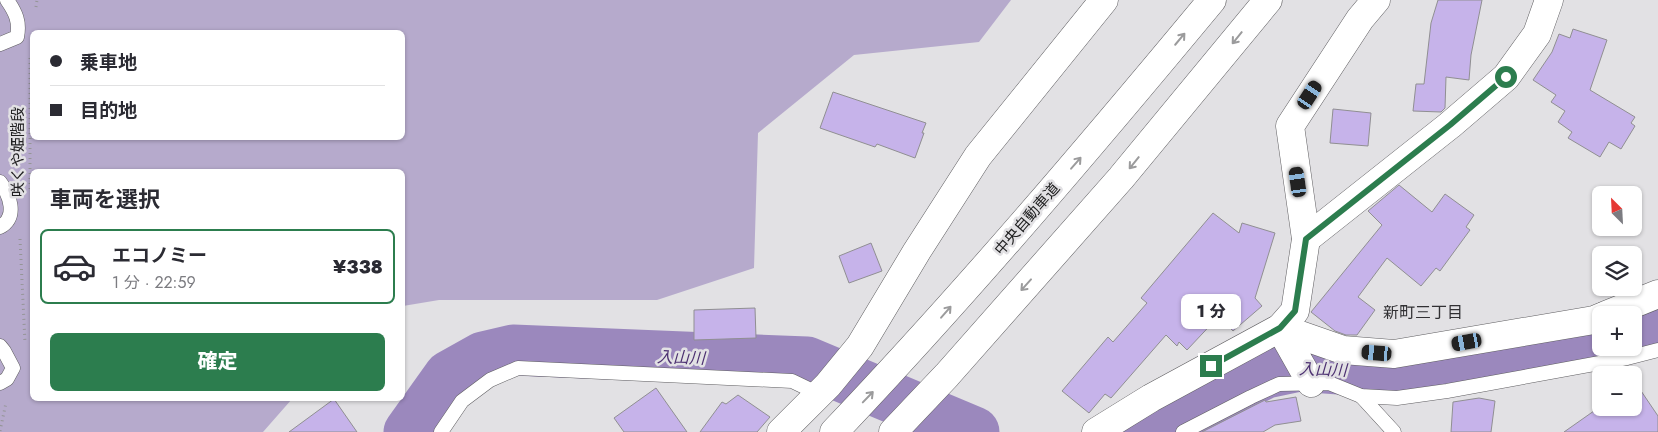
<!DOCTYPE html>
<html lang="ja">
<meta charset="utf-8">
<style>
body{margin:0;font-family:Jost,"Noto Sans JP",sans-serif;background:#f7f7f7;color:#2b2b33;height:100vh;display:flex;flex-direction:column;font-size:19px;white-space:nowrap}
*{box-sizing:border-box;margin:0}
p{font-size:16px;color:#7c7c81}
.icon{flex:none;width:28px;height:28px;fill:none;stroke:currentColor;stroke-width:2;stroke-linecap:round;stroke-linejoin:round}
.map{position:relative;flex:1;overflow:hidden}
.drawer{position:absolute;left:30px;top:169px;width:375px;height:232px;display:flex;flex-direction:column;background:#fff;border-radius:8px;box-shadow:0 1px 4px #0004}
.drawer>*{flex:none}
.hud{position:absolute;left:30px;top:30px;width:375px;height:110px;border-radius:8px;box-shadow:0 1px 4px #0004;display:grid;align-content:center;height:110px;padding:0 20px;background:#fff}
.needle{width:32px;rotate:336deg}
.controls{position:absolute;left:1592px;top:186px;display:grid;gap:10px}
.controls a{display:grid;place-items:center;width:50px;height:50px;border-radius:8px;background:#fff;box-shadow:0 1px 4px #0004;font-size:25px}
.end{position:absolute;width:22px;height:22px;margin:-11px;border:6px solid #2c7d4e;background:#fff;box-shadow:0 0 0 2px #fff}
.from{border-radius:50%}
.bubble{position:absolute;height:35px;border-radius:8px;background:#fff;box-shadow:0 1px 4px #0004;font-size:16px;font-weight:800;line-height:35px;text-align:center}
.car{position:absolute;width:15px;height:30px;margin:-15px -8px;border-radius:6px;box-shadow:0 0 4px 1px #0007;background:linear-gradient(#222 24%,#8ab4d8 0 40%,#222 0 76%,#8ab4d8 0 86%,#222 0)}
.hud b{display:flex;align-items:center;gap:18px;height:48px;font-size:19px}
.hud b+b{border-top:1px solid #e1e1e2}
.hud i{width:12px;height:12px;background:#2b2b33}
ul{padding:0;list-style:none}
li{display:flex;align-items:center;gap:15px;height:75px;margin:0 10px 8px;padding:0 10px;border:2px solid #e1e1e2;border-radius:8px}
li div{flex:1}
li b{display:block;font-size:19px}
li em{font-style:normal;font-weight:800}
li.current{border-color:#2c7d4e}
li>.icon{width:45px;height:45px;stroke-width:1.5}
h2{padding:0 20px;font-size:22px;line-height:60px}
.button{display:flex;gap:10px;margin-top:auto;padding:10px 20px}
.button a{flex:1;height:58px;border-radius:8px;background:#2c7d4e;color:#fff;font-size:20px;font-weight:800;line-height:58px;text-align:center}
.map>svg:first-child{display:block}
.green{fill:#b6aacc;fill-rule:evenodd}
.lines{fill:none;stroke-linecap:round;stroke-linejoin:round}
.river{stroke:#9b88bd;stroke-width:51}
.building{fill:#c6b3ea;stroke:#908f92}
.service-casing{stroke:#5f5e61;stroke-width:15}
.minor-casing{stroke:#5f5e61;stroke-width:29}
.motorway-casing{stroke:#5f5e61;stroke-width:29}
.path{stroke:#959597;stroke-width:3;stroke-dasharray:1 4;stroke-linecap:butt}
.service{stroke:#fff;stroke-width:14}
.minor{stroke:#fff;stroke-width:28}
.motorway{stroke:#fff;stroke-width:28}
.oneway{stroke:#9b9b9c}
.route{stroke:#2c7d4e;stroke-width:6}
.labels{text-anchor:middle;stroke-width:5;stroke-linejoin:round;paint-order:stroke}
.street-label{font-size:15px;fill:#212122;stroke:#e2e1e4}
.neighbourhood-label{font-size:16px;fill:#313033;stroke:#e2e1e4}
.water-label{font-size:16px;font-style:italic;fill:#4c3071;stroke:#e2e1e4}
</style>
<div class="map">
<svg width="1658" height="432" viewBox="0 0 1658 432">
<rect width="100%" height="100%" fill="#e2e1e4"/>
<path class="green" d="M 0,0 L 1011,0 L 979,42 L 854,55 L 758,133 L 754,268 L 657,300 L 439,300 L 403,306 L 402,171 L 32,171 L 32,399 L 292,399 L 263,432 L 0,432 ZM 32,32 L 402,32 L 402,138 L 32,138 Z"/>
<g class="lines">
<g class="river">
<polyline points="1634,335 1653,331 1658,328"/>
<polyline points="409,432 449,376 483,357 513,350 807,362 974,432"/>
<polyline points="1147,432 1266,373 1299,366 1393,373 1551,353 1601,342"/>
</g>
</g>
<g class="building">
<polygon points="1438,0 1482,0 1471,55 1469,80 1446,77 1445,108 1441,112 1413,111 1416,84 1424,84 1431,23"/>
<polygon points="1573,29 1607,40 1590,90 1635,117 1631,123 1635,126 1621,149 1609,142 1600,157 1568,138 1572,132 1558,122 1565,111 1551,102 1556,95 1533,80 1552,52 1559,34 1570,38"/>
<polygon points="833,92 926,123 922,133 924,133 915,158 877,144 875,147 820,128"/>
<polygon points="1333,109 1371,113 1368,146 1330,143"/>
<polygon points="1399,185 1432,212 1445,194 1474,215 1466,227 1470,230 1440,271 1436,268 1421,286 1387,258 1358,297 1375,310 1357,335 1346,335 1335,331 1311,312 1382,225 1368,211"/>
<polygon points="1213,213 1239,233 1242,223 1275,233 1255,298 1262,306 1233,331 1219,316 1187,350 1179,342 1177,346 1166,335 1111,398 1105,394 1089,413 1062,391 1108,337 1113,342 1147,303 1141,298"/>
<polygon points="871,243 882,271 849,283 839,256"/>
<polygon points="755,308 756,338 694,340 694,310"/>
<polygon points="1635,382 1658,416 1658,432 1564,432 1601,406 1601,408 1634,408 1634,383"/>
<polygon points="656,388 687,432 624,432 614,418"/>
<polygon points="738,395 770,417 757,432 700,432 722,402 726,404"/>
<polygon points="1296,397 1301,421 1275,425 1263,432 1202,432 1265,400 1266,402"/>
<polygon points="1479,398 1495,401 1491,432 1451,432 1453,402"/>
<polygon points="334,399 357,432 289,432"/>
</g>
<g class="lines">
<g class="service-casing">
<g id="service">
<path d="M 0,44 L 17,37 C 20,22 16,13 7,0"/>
<path d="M 0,182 C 10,195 18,217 0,227"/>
<polyline points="0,346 4,351 13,368 7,379 0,383"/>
<polyline points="1361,396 1394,432"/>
<polyline points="441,432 462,401 490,380 518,368 792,381 819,394"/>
<polyline points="1183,432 1251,397 1279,384 1329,383 1361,396 1397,398 1447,391 1627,358 1658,350"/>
</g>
</g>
<g class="minor-casing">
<g id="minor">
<polyline points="1306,239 1450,125 1506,77 1537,34 1549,0"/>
<polyline points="1606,315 1658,294"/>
<polyline points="1311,383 1280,328 1343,350 1394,354 1594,320 1601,317"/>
<polyline points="781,432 828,385 860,346 917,251 978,156 1104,0"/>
<polyline points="1096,432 1151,398 1280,328 1295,311 1306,239 1290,126 1360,19 1376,0"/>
</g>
</g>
<g class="motorway-casing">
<g id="motorway">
<path d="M 834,432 C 966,293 1090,147 1212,0"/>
<polyline points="893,432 947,375 1121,178 1268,0"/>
</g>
</g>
<g class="path">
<polyline points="36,7 37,0"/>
<polyline points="30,189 30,55"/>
<polyline points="20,239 25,343"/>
<polyline points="0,431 6,403"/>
</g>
<use href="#service" class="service"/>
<use href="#minor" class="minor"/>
<use href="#motorway" class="motorway"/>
</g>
<defs><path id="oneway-shaft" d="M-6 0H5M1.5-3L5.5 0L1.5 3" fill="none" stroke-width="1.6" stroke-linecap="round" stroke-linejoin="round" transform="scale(1.25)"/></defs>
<g class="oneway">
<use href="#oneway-shaft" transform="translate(1237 38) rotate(129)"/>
<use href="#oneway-shaft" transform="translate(1180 39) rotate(-50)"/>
<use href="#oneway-shaft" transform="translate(1076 163) rotate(-49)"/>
<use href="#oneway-shaft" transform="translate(1134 163) rotate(129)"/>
<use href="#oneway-shaft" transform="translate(1026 285) rotate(132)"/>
<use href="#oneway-shaft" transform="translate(946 312) rotate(-49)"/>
<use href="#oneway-shaft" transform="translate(868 397) rotate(-46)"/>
</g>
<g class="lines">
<polyline class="route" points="1211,366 1280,328 1295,311 1306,239 1450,125 1506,77"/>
</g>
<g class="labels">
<g class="street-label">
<text transform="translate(18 152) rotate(-90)" y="5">咲くや姫階段</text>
<text transform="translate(1027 219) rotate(-49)" y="5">中央自動車道</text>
</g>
<g class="neighbourhood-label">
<text x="1423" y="318">新町三丁目</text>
</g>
<g class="water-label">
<text transform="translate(681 357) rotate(2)" y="6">入山川</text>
<text transform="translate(1323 369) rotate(2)" y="6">入山川</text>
</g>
</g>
</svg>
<div class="controls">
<a><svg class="needle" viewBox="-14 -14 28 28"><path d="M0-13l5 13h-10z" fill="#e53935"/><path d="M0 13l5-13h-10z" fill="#7c7c81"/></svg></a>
<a><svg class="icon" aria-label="layers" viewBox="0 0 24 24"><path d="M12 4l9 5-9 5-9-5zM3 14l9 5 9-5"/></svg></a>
<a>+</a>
<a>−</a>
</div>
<i class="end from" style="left:1506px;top:77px"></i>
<i class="end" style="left:1211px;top:366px"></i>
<div class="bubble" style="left:1181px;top:294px;width:60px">1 分</div>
<i class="car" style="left:1310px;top:95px;rotate:33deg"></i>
<i class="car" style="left:1298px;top:182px;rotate:352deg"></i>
<i class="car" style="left:1467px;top:342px;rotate:260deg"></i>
<i class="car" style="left:1377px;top:353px;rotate:275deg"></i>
<div class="hud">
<b><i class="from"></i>乗車地</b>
<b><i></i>目的地</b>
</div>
<section class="drawer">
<h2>車両を選択</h2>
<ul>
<li class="current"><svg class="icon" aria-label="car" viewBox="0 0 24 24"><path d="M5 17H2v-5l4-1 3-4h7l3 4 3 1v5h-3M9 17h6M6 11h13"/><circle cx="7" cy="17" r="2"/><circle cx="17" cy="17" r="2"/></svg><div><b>エコノミー</b><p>1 分 · 22:59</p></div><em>¥338</em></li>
</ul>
<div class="button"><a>確定</a></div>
</section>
</div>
